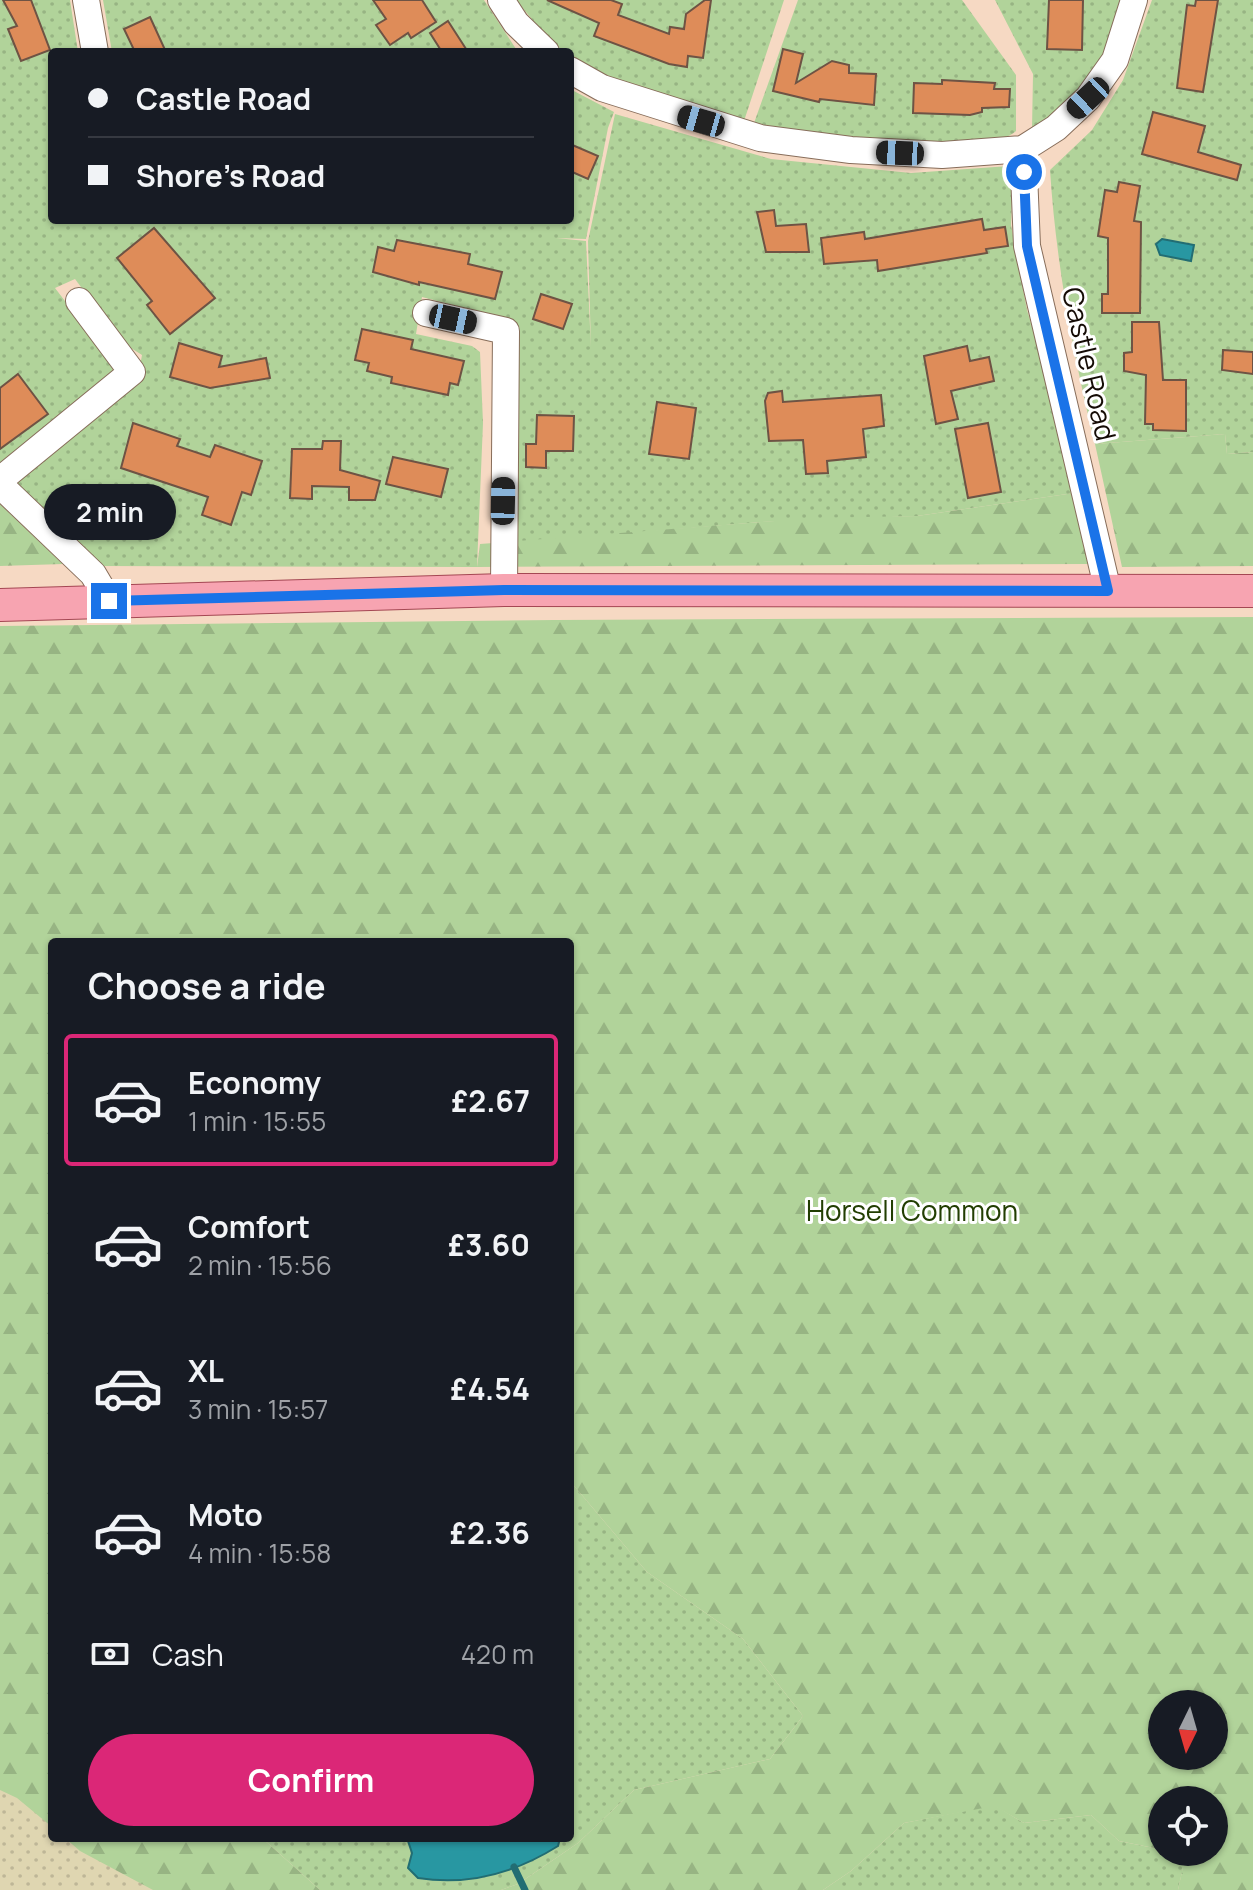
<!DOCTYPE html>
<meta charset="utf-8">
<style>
body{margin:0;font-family:Manrope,sans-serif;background:#242831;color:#f1f3f6;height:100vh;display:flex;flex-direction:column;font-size:30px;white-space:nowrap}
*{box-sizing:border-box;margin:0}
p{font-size:26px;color:#9ea1a6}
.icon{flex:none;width:44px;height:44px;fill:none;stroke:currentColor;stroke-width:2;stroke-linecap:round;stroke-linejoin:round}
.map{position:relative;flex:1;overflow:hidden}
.details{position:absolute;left:48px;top:938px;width:526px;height:904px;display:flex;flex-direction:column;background:#171b24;border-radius:8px;box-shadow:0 2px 6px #0004}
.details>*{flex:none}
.guide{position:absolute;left:48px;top:48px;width:526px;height:176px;border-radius:8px;box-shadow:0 2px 6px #0004;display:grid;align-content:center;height:176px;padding:0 40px;background:#171b24}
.needle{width:52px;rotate:185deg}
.buttons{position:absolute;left:1148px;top:1690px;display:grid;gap:16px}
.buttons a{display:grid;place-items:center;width:80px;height:80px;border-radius:50%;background:#171b24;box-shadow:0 2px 6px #0004;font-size:40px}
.end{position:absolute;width:36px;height:36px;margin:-18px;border:10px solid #1a73e8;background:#fff;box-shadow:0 0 0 4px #fff}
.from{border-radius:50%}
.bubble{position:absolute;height:56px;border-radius:28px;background:#171b24;box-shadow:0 2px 6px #0004;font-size:26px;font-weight:700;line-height:56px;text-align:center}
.car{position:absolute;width:24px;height:48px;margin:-24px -12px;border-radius:10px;box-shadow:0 0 6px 2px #0007;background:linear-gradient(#222 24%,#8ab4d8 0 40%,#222 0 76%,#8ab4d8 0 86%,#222 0)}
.guide b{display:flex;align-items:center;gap:28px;height:76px;font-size:30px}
.guide b+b{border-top:2px solid #363941}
.guide i{width:20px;height:20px;background:#f1f3f6}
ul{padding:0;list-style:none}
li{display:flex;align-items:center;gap:24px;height:132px;margin:0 16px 12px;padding:0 24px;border:4px solid transparent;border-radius:8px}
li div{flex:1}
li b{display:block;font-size:30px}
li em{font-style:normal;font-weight:700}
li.on{border-color:#db2777}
li>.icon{width:72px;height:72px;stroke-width:1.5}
h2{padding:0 40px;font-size:36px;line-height:96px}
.pay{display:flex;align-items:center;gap:20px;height:88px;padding:0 40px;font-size:30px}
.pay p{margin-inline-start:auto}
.primary-button{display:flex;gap:16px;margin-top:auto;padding:16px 40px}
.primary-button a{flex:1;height:92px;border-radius:48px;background:#db2777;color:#fff;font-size:32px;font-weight:700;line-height:92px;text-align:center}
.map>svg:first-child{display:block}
.grass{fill:url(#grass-dots)}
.forest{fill:url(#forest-firs);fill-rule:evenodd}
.sand{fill:url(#sand-dots)}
.water{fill:#2897a2;stroke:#226d73;stroke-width:2}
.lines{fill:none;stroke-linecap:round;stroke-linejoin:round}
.stream{stroke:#226d73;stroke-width:7}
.building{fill:#de8c59;stroke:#6e5344;stroke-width:2}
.minor-casing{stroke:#876d5a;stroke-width:28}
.major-casing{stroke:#a44753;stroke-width:34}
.minor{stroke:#fff;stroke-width:26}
.major{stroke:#f7a4b1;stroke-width:32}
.route{stroke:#1a73e8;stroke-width:10}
.labels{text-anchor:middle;stroke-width:6;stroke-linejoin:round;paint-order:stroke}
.street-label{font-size:28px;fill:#140b05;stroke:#fff}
.park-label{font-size:28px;fill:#223e02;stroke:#fff}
</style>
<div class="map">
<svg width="1253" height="1890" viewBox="0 0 1253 1890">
<defs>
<pattern id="grass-dots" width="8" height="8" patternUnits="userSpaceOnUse" patternTransform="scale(2)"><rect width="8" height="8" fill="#b1d39a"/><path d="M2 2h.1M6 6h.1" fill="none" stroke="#97b483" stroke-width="1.8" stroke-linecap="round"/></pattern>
<pattern id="forest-firs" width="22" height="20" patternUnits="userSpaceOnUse" patternTransform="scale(2)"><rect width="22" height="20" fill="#b1d39a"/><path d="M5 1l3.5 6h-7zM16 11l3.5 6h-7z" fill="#97b483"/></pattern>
<pattern id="sand-dots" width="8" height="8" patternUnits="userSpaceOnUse" patternTransform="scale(2)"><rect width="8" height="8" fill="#dfd6b1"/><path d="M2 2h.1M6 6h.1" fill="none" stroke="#beb697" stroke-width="1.8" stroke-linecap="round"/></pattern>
</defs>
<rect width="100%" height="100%" fill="#f6d9c3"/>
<g class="grass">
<polygon points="0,0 70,0 78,52 52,52 52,220 570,220 570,89 614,112 608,128 586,239 556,238 586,241 591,348 588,241 615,114 771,159 911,173 1009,166 1013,172 1011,225 1027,310 1055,402 1074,493 917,516 761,522 514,543 515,321 422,297 416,334 472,346 480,352 483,423 477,567 95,566 10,483 137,383 142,355 123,343 75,279 55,288 117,369 0,471"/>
<polygon points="103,0 484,0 518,52 112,52"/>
<polygon points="516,0 784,0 742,127 570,62 570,52 559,52"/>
<path d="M 798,0 L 962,0 L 1016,75 L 1016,131 C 985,161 799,131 754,123 Z"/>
<path d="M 995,0 L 1128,0 C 1104,75 1098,85 1032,129 L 1033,74 Z"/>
<path d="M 1152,0 L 1253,0 L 1253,452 L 1227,454 L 1225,434 L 1095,444 C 1073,354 1056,263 1050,170 L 1092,130 L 1123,80 Z"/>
<polygon points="570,1481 647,1572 743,1639 803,1716 770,1759 634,1790 578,1843 518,1884 501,1890 320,1890 262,1838 570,1838"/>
<polygon points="994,1805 1024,1823 1091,1815 1119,1841 1154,1848 1184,1863 1178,1890 823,1890 851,1871 904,1823"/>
</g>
<g class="forest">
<polygon points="1225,434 1227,454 1253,452 1253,566 1122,567 1095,444"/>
<polygon points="1074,493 1088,564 477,567 480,544 813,518 917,516"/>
<polygon points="0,504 63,564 0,566"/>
<path d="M 1253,617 L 1253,1890 L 1178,1890 L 1184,1862 L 1154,1848 L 1119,1841 L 1091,1815 L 1024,1823 L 994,1806 L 904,1823 L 851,1871 L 823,1890 L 501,1890 L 518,1884 L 578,1843 L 634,1790 L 770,1759 L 803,1716 L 743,1639 L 647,1572 L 570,1481 L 570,942 L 52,942 L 52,1838 L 262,1838 L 320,1890 L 0,1890 L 0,626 L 554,620 ZM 1162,1704 L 1214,1704 L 1214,1756 L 1162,1756 ZM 1162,1800 L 1214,1800 L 1214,1852 L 1162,1852 Z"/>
</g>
<polygon class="sand" points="0,1790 17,1798 52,1827 52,1838 65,1838 80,1851 153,1890 0,1890"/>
<g class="water">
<polygon points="1162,239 1194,245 1191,261 1160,255 1156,244"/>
<path d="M 407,1838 L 560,1838 L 558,1846 C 515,1873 468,1886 418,1878 L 408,1868 L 412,1853 Z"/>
</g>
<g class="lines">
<polyline class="stream" points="514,1867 525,1890"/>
</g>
<g class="building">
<polygon points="3,0 31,0 50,50 21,61 8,29 17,26"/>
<polygon points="373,0 422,0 436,22 411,38 408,33 390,45 376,25 386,19"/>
<polygon points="547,0 611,0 622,4 618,15 669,34 670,27 684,29 686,14 705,0 711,0 703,58 688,56 687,67 669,64 594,36 599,23"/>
<polygon points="1049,0 1083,0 1082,50 1047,49"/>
<polygon points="1196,0 1218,0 1203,92 1177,88 1187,5 1195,6"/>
<polygon points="150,17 166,52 135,52 124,29"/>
<polygon points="448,21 468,52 442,52 430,33"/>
<polygon points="783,49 803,54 796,83 832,61 849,65 849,73 876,74 874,105 820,99 819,102 773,91"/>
<polygon points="942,80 995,83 994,89 1010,89 1009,107 982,108 982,112 970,115 913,113 914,83 942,84"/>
<polygon points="1153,112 1205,126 1198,152 1241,165 1237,180 1142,154"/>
<polygon points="570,144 598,156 588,179 570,171"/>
<polygon points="1119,182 1140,186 1134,221 1141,222 1140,313 1102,313 1102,294 1108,294 1108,238 1098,236 1105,190 1117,192"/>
<polygon points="774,210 776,226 806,224 809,252 766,252 757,212"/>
<polygon points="982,219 984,230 1005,227 1008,246 986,249 987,253 878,271 877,260 824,264 821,238 864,232 865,239"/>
<polygon points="154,228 215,298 170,334 147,305 152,301 117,258"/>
<polygon points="397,240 470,254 468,264 502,272 495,299 419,282 419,285 373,272 378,247 394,251"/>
<polygon points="541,294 572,304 563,329 533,319"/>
<polygon points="1132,322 1159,322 1163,380 1186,380 1186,431 1153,430 1153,424 1145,424 1146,375 1124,371 1124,353 1132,352"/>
<polygon points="362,329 413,340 411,349 464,361 458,385 450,383 448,395 391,383 392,377 367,371 369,363 355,360"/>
<polygon points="179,343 222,356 219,367 266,358 270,378 210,388 170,377"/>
<polygon points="967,346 970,361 989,357 994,381 951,391 958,419 936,424 924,356"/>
<polygon points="1223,350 1253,352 1253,374 1222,370"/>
<polygon points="18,374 48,414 0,449 0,388"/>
<polygon points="782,391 783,402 881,395 884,426 863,429 866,457 827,461 828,473 806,474 803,440 769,441 765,401 768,393"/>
<polygon points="657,402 696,408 689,459 649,454"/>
<polygon points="537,415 574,416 573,451 546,451 546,468 526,467 526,444 536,444"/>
<polygon points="133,423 180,439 177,446 210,457 215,445 262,461 251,495 242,492 231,525 202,515 208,497 121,468"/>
<polygon points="988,423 1001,492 968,498 955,429"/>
<polygon points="323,441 341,441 340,470 380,481 375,500 349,500 349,487 312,486 312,499 290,498 292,449 322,449"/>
<polygon points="393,457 448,469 441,497 386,484"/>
</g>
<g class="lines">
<g class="minor-casing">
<g id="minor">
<polyline points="86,0 95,52"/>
<polyline points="501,0 516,23 546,52"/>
<polyline points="570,70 602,88 760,138 851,150 942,155 1023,149 1056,128 1088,98 1115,60 1134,0"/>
<polyline points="1023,149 1027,246 1108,591"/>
<polyline points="426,313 506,331 504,590"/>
<polyline points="0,480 132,372 79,301"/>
<polyline points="0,485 93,574 109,601"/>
</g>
</g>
<g class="major-casing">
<polyline id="major" points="0,605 504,590 1253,591"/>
</g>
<use href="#minor" class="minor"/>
<use href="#major" class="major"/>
</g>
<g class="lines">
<polyline class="route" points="109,601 504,590 1108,591 1027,246 1024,172"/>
</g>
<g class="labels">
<g class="street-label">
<text transform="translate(1089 364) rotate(77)" y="10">Castle Road</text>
</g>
<g class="park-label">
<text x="912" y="1221">Horsell Common</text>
</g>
</g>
</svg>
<div class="buttons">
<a><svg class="needle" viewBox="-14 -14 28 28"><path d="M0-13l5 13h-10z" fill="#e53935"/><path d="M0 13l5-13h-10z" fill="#9ea1a6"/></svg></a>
<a><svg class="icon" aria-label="locate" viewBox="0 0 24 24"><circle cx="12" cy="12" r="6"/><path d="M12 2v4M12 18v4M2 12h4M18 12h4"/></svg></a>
</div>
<i class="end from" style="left:1024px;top:172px"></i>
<i class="end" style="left:109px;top:601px"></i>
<div class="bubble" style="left:44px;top:484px;width:132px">2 min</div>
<i class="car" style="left:1088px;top:98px;rotate:227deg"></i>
<i class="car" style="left:701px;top:121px;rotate:286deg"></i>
<i class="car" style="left:900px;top:153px;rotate:272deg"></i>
<i class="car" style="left:453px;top:319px;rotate:102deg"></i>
<i class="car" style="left:503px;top:501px;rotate:1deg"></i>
<div class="guide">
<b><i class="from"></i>Castle Road</b>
<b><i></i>Shore's Road</b>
</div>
<section class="details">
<h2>Choose a ride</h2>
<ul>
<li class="on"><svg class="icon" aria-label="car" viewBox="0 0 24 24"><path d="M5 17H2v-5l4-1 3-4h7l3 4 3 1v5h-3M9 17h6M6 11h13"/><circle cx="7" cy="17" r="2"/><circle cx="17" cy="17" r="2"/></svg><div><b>Economy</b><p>1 min · 15:55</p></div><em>£2.67</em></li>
<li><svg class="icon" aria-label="car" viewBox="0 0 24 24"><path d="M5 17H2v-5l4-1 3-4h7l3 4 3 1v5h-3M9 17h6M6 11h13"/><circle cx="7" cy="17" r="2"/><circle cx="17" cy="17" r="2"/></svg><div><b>Comfort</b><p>2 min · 15:56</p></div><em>£3.60</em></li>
<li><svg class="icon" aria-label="car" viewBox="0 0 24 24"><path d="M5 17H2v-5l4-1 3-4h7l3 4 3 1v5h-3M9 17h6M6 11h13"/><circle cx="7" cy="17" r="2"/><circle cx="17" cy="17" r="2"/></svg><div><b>XL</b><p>3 min · 15:57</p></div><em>£4.54</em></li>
<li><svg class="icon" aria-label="car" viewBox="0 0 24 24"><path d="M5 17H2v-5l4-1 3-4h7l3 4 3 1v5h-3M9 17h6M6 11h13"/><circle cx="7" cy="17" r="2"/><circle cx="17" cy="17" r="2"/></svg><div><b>Moto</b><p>4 min · 15:58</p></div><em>£2.36</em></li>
</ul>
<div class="pay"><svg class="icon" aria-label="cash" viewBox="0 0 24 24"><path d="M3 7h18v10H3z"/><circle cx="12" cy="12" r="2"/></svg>Cash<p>420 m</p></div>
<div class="primary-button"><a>Confirm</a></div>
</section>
</div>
